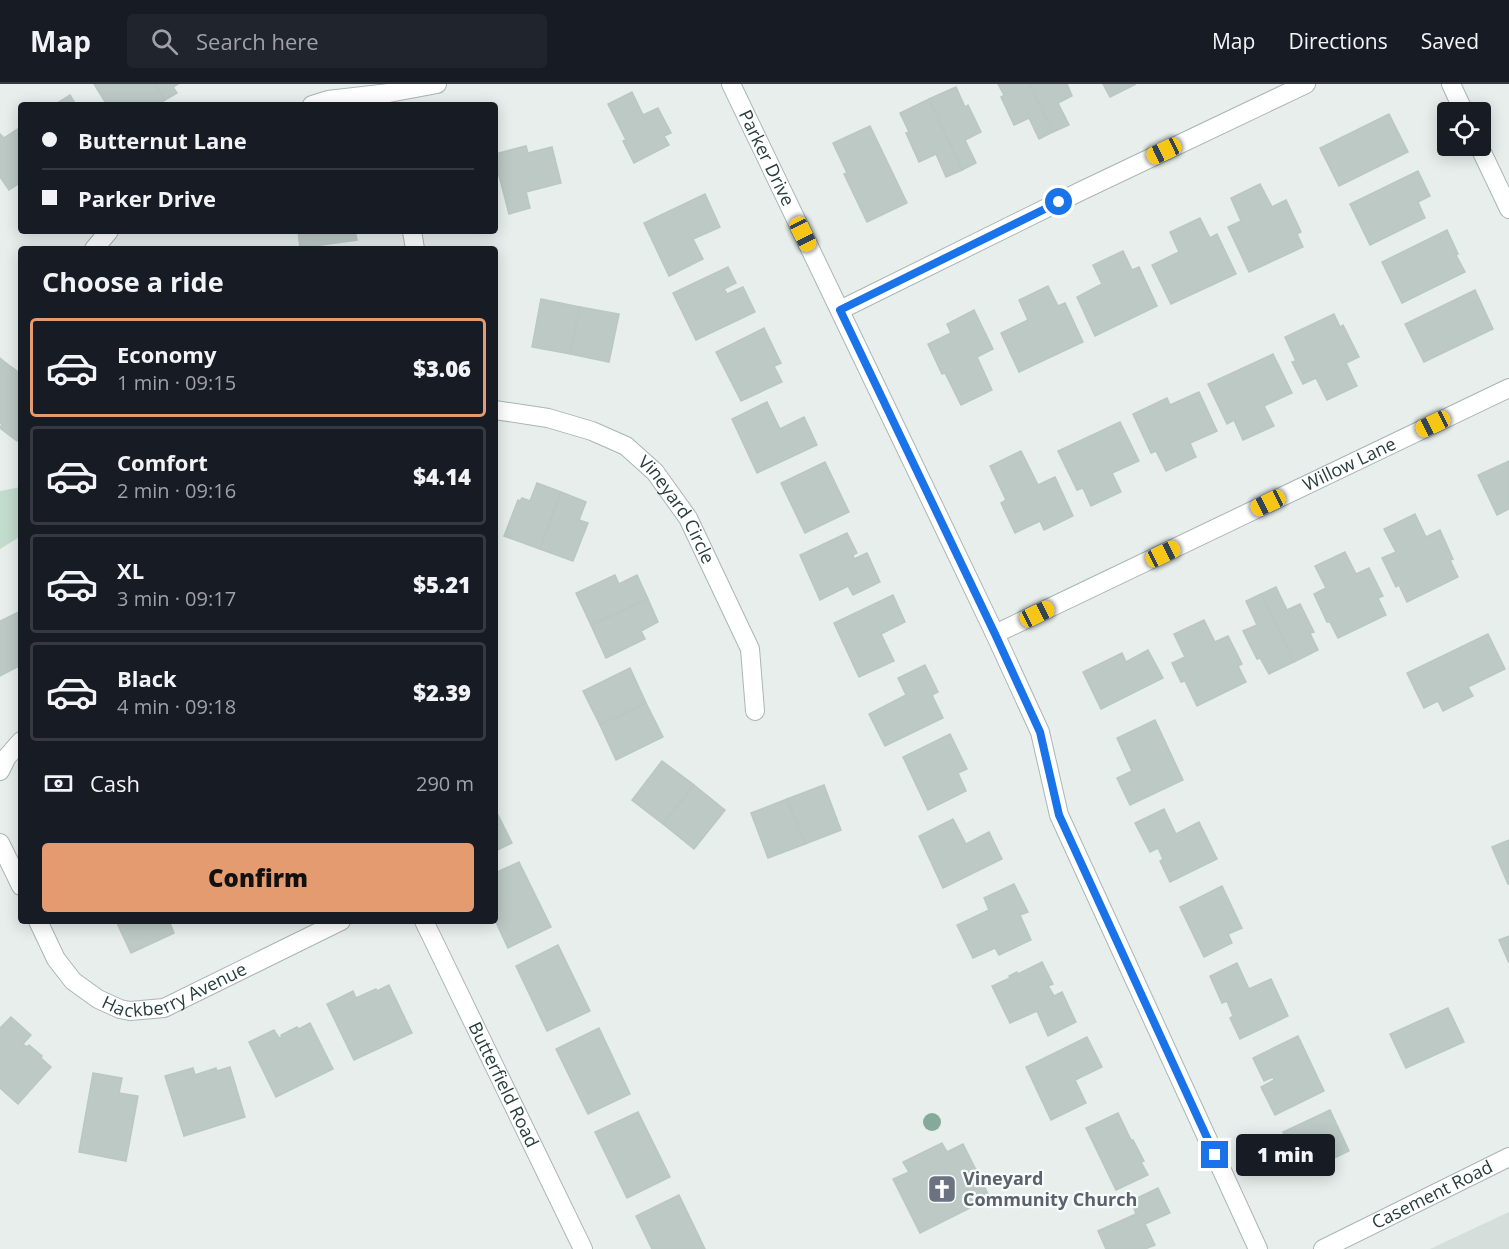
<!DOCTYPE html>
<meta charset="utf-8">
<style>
body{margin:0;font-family:"Open Sans",sans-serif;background:#20242c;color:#f1f3f6;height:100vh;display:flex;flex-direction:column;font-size:22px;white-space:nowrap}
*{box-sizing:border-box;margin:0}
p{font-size:20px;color:#9ea1a6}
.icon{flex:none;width:33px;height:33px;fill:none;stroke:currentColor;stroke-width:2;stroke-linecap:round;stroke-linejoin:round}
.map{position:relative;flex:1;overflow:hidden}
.drawer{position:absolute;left:18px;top:162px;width:480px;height:678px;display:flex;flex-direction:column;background:#171b24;border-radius:6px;box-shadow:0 3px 15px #0003}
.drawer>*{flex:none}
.banner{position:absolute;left:18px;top:18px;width:480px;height:132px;border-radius:6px;box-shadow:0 3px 15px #0003;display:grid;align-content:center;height:132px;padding:0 24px;background:#171b24}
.buttons{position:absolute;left:1437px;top:18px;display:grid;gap:12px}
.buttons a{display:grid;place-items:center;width:54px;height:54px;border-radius:6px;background:#171b24;box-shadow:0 3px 15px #0003;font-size:30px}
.end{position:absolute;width:27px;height:27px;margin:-14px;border:8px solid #1a73e8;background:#fff;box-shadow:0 0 0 3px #fff}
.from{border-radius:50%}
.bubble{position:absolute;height:42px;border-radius:6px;background:#171b24;box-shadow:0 3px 15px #0003;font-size:20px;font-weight:800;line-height:42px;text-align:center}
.car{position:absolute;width:18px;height:36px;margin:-18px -9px;border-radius:8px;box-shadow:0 0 4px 2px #0007;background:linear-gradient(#f5c518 24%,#345 0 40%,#f5c518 0 76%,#345 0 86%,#f5c518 0)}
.banner b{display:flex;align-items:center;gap:21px;height:57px;font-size:22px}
.banner b+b{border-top:2px solid #363941}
.banner i{width:15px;height:15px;background:#f1f3f6}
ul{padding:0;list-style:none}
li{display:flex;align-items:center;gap:18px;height:99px;margin:0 12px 9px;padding:0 12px;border:3px solid #363941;border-radius:6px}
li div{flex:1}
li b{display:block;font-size:22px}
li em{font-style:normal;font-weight:800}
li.on{border-color:#e49b6f}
li>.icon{width:54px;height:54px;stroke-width:1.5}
h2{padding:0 24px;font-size:27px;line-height:72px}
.pay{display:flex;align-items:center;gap:15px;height:66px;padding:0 24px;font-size:22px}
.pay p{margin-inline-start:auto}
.primary-button{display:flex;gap:12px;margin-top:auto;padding:12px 24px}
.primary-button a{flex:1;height:69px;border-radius:6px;background:#e49b6f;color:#111;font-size:24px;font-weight:800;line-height:69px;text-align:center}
header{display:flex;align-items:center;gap:36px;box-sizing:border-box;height:84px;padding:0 30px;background:#171b24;border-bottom:2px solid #363941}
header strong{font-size:28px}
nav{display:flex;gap:33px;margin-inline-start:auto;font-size:21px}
.search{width:420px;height:54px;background:#20242c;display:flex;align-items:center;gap:15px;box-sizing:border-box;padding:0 21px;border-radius:6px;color:#9ea1a6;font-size:22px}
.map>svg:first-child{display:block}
.built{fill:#d5dedb}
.green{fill:#c2dccd}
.building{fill:#bcc9c5;stroke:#bac7c3;stroke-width:1.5}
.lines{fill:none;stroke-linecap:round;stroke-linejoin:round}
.minor-casing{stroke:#aab6b4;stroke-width:20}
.minor{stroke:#fff;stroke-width:18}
.tree{fill:#85aa99}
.route{stroke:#1a73e8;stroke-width:8}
.labels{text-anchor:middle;stroke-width:4.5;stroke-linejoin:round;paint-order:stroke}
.street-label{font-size:18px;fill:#273f3c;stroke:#f7fbf9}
.worship-label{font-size:18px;font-weight:bold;fill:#5b616d;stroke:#f7fbf9;text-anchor:start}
</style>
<header>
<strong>Map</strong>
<div class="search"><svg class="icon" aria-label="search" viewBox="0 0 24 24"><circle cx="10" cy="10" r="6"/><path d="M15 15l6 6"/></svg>Search here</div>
<nav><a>Map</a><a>Directions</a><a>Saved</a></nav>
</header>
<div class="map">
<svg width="1509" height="1165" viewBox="0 0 1509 1165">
<rect width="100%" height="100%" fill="#e7eeec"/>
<polygon class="built" points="1509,1128 1509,1165 1430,1165"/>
<polygon class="green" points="21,403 21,452 0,465 0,407"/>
<g class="building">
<polygon points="94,0 155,0 165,16 157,21 107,21"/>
<polygon points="155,0 178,0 173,3 177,9 165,16"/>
<polygon points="998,0 1029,0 1053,48 1039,55 1029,34 1014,41 1001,13 1004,11"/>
<polygon points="1029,0 1067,0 1072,12 1058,19 1069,41 1053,48"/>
<polygon points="1103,0 1136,0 1110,13"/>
<polygon points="956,3 965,23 968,21 981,48 965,56 976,79 962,86 929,15"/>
<polygon points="632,8 643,31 658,24 671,49 664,52 669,61 634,79 623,57 626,56 608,20"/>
<polygon points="70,11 76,21 54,21"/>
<polygon points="929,15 962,86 946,93 936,70 919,78 906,49 909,48 900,29"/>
<polygon points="1389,30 1408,68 1339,102 1320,64"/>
<polygon points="870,42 907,119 867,138 844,90 847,89 833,59"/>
<polygon points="21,43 21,98 9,106 0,93 0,50 4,54"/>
<polygon points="526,62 528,69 552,63 561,99 526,108 530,124 509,130 495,76 495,70"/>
<polygon points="1418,87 1430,112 1418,118 1425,134 1370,161 1350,120"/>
<polygon points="1260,100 1272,123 1286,116 1301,148 1297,150 1303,163 1249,188 1228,143 1241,137 1231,114"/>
<polygon points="705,110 720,143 693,155 703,175 669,192 644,139"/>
<polygon points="1200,134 1210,154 1217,150 1236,190 1171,220 1152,181 1179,168 1170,148"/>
<polygon points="1447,146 1458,170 1456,171 1465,188 1402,219 1382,178"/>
<polygon points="298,147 355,147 357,156 300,164"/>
<polygon points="1123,167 1132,186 1139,183 1157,222 1095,252 1077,213 1102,200 1093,181"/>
<polygon points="728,183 736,199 724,205 727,210 743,203 755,228 696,256 673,209"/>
<polygon points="1048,202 1058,222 1065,219 1083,258 1019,288 1001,249 1028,236 1019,216"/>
<polygon points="1475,206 1493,245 1424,278 1405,240"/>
<polygon points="541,215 580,223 570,270 532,263"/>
<polygon points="580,223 619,230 609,278 570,270"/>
<polygon points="974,226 993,265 977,273 992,306 961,321 945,289 942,290 928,260 951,249 947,240"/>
<polygon points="1334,230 1340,243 1343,241 1359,273 1346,279 1357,302 1327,316 1316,294 1303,300 1292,278 1296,277 1285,253"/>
<polygon points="764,244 781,279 774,282 782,298 741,317 716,268"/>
<polygon points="1273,270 1292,309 1264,322 1274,342 1243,356 1234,336 1227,340 1208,300"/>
<polygon points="0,274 6,279 0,287"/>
<polygon points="6,279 21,290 18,295 21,297 21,351 17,357 0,344 2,340 0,339 0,287"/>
<polygon points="1199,308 1217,347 1190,359 1196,373 1166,387 1156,367 1151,369 1133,330 1167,314 1170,321"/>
<polygon points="767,318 780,345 804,333 817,361 757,389 732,335"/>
<polygon points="1120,338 1139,377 1112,389 1121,408 1091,422 1083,404 1077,406 1058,367"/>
<polygon points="1021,367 1038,401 1055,393 1073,432 1044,446 1040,437 1015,449 1001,419 1006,416 990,382"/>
<polygon points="1509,377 1509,425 1497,431 1478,391"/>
<polygon points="825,378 849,428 805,449 781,399"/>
<polygon points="537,399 561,408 540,465 504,452 518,416 520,417 522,414 530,417"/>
<polygon points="561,408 586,418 579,436 588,439 573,477 540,465"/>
<polygon points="1415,430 1426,453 1440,446 1453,475 1450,476 1458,493 1407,518 1399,501 1396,503 1382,474 1396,468 1384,445"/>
<polygon points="847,449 857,469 853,471 854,475 867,469 880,498 853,511 848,502 820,516 800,471"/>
<polygon points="1345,468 1356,490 1369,484 1383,512 1378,514 1386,531 1338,554 1330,538 1327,538 1314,510 1326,504 1315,482"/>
<polygon points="615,491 619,500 637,491 648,515 591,541 576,509"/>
<polygon points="1276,503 1287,526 1300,520 1314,548 1310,549 1318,566 1294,578 1261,510"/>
<polygon points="1261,510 1294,578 1269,590 1260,574 1257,575 1243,547 1257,541 1246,517"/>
<polygon points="893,511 905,538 881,550 894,577 859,593 834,539"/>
<polygon points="648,515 658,538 641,547 645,555 606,574 591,541"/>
<polygon points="19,528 21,531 21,581 0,592 0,537"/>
<polygon points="1204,536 1215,558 1228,552 1242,580 1238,582 1246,598 1197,622 1185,597 1181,598 1172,579 1185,573 1174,550"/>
<polygon points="1488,550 1505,585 1468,603 1473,612 1443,627 1438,617 1424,624 1407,589"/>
<polygon points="1148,566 1163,594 1101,625 1083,588 1122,569 1126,578"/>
<polygon points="925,581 938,608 932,611 943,634 885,662 869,630 906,611 898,594"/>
<polygon points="630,584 646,619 600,641 583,607"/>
<polygon points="646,619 663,653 616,676 600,641"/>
<polygon points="1155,636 1183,696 1130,721 1117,694 1132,687 1117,654"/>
<polygon points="950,650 967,685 958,689 966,707 928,726 903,673"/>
<polygon points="662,677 694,701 663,740 632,716"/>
<polygon points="694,701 725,726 694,765 663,740"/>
<polygon points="824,701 841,746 805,760 787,715"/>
<polygon points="787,715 805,760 768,774 751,729"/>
<polygon points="495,725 512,759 495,767"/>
<polygon points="1164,725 1176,750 1199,738 1217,775 1170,798 1160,777 1163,775 1158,764 1150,768 1135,739"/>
<polygon points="953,735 966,760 989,748 1002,775 943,804 919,752"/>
<polygon points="1509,756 1509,800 1508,800 1492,763"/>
<polygon points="519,778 551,843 508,864 495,836 495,789"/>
<polygon points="1014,800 1028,828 1020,831 1031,856 999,871 995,864 973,874 957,841 989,826 984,814"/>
<polygon points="1222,802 1242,844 1228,850 1232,859 1204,873 1180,823"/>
<polygon points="116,837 169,837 174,849 131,869"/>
<polygon points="1509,852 1509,879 1499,856"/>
<polygon points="558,861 590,927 547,947 516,882"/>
<polygon points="1042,878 1053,900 1048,902 1054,912 1062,908 1076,938 1048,952 1037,927 1010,939 992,902 1010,894 1009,892 1017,888 1018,890"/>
<polygon points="1237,879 1249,905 1271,895 1288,932 1240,955 1230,934 1233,932 1227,917 1222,919 1210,892"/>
<polygon points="389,901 412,949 354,976 327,920 353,907 356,914 376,905 377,907"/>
<polygon points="1448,924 1464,958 1406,984 1390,950"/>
<polygon points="11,933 31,951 23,960 27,963 29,961 42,972 41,974 51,983 18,1020 0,1004 0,944"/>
<polygon points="310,939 333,985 276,1013 249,958 274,946 279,954 282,953 281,951 297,943 299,945"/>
<polygon points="599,944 630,1010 588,1030 556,965"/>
<polygon points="1298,952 1324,1007 1275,1031 1261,1003 1274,996 1273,993 1264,997 1253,974"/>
<polygon points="1087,953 1102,983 1075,996 1086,1019 1051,1036 1026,983"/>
<polygon points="230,983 245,1033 184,1052 165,992 193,984 195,991 216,984 217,987"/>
<polygon points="93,989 122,994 119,1009 138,1012 126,1077 79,1068"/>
<polygon points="1330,1026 1349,1067 1307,1087 1293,1057 1288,1060 1283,1048"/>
<polygon points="638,1028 670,1093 627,1114 595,1048"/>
<polygon points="1118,1029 1131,1056 1133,1056 1144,1077 1141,1078 1148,1091 1116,1106 1086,1044"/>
<polygon points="942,1059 947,1068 963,1060 990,1114 920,1149 893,1095 909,1088 903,1078"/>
<polygon points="1158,1104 1170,1129 1145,1140 1155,1161 1145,1165 1106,1165 1098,1147 1136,1130 1131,1117"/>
<polygon points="679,1111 705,1165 652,1165 636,1132"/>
</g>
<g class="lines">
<g class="minor-casing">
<g id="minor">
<path id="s1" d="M 731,0 L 995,550 L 1040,648 L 1059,731 L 1258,1165"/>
<polyline points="1451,0 1464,28"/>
<polyline points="312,21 328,16 389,9 437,0"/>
<polyline points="1479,62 1509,125"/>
<polyline points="412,147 415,165"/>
<polyline points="94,165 109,147"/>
<polyline points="840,226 1079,108 1306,0"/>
<path id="s2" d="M 495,326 L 548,334 L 592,347 L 626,362 L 655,388 L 688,434 L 750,565 L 755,627"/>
<path id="s3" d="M 995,550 L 1509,304"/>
<polyline points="0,687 7,673 21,657"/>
<polyline points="0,759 21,802"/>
<path id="s4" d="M 38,837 L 56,875 L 73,897 L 98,915 L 120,925 L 130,927 L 164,924 L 341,837"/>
<path id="s5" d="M 424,837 L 583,1165"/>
<path id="s6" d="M 1323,1165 L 1509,1073"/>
</g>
</g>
<use href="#minor" class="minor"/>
</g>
<circle class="tree" cx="932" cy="1038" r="9"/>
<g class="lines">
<polyline class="route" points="1059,118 840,226 995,550 1040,648 1059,731 1215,1071"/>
</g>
<defs>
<g id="church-square" transform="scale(1.5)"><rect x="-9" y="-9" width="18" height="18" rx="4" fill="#6b7280" stroke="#f7fbf9"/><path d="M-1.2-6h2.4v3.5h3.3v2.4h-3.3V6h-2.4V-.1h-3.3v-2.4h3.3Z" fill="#fff"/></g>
</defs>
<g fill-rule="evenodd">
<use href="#church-square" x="942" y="1105"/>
</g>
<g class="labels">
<g class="street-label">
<text dy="6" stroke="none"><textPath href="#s1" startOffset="82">Parker Drive</textPath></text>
<text dy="6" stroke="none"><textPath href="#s3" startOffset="393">Willow Lane</textPath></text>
<text dy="6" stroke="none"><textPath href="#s2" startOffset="219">Vineyard Circle</textPath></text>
<text dy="6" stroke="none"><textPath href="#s4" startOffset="183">Hackberry Avenue</textPath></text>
<text dy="6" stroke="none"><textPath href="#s5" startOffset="182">Butterfield Road</textPath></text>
<text dy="6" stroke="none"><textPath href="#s6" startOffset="122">Casement Road</textPath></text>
</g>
<g class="worship-label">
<text x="963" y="1101">Vineyard<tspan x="963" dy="21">Community Church</tspan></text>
</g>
</g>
</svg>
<div class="buttons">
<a><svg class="icon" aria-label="locate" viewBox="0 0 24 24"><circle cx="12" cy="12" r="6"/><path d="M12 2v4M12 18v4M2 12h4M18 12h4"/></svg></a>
</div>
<i class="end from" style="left:1059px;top:118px"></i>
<i class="end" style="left:1215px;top:1071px"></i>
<div class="bubble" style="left:1236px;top:1050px;width:99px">1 min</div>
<i class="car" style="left:1164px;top:67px;rotate:245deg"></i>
<i class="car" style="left:803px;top:150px;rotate:154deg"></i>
<i class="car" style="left:1433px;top:340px;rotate:244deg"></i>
<i class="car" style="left:1268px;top:419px;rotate:244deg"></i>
<i class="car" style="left:1163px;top:470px;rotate:64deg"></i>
<i class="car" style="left:1037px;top:530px;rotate:64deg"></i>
<div class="banner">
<b><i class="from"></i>Butternut Lane</b>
<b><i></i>Parker Drive</b>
</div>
<section class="drawer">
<h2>Choose a ride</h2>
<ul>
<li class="on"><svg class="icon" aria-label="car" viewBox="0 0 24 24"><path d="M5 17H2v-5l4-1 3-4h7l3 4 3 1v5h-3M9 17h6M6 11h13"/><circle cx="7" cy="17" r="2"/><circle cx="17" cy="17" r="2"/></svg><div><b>Economy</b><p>1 min · 09:15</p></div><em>$3.06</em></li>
<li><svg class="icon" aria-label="car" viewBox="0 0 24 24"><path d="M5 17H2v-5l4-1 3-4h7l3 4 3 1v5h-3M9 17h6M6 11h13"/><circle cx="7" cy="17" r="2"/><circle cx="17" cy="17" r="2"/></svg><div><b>Comfort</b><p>2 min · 09:16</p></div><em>$4.14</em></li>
<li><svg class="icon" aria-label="car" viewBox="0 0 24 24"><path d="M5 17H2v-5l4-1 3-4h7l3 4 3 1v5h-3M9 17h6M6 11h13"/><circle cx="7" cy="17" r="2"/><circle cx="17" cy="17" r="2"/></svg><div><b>XL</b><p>3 min · 09:17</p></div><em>$5.21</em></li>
<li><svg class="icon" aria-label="car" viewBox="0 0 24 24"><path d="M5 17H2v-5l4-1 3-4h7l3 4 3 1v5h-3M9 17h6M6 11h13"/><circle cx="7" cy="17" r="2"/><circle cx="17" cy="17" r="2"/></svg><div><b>Black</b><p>4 min · 09:18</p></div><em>$2.39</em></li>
</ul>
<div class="pay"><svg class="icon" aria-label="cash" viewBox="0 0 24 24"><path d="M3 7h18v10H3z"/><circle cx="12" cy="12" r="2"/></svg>Cash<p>290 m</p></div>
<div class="primary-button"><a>Confirm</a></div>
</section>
</div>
